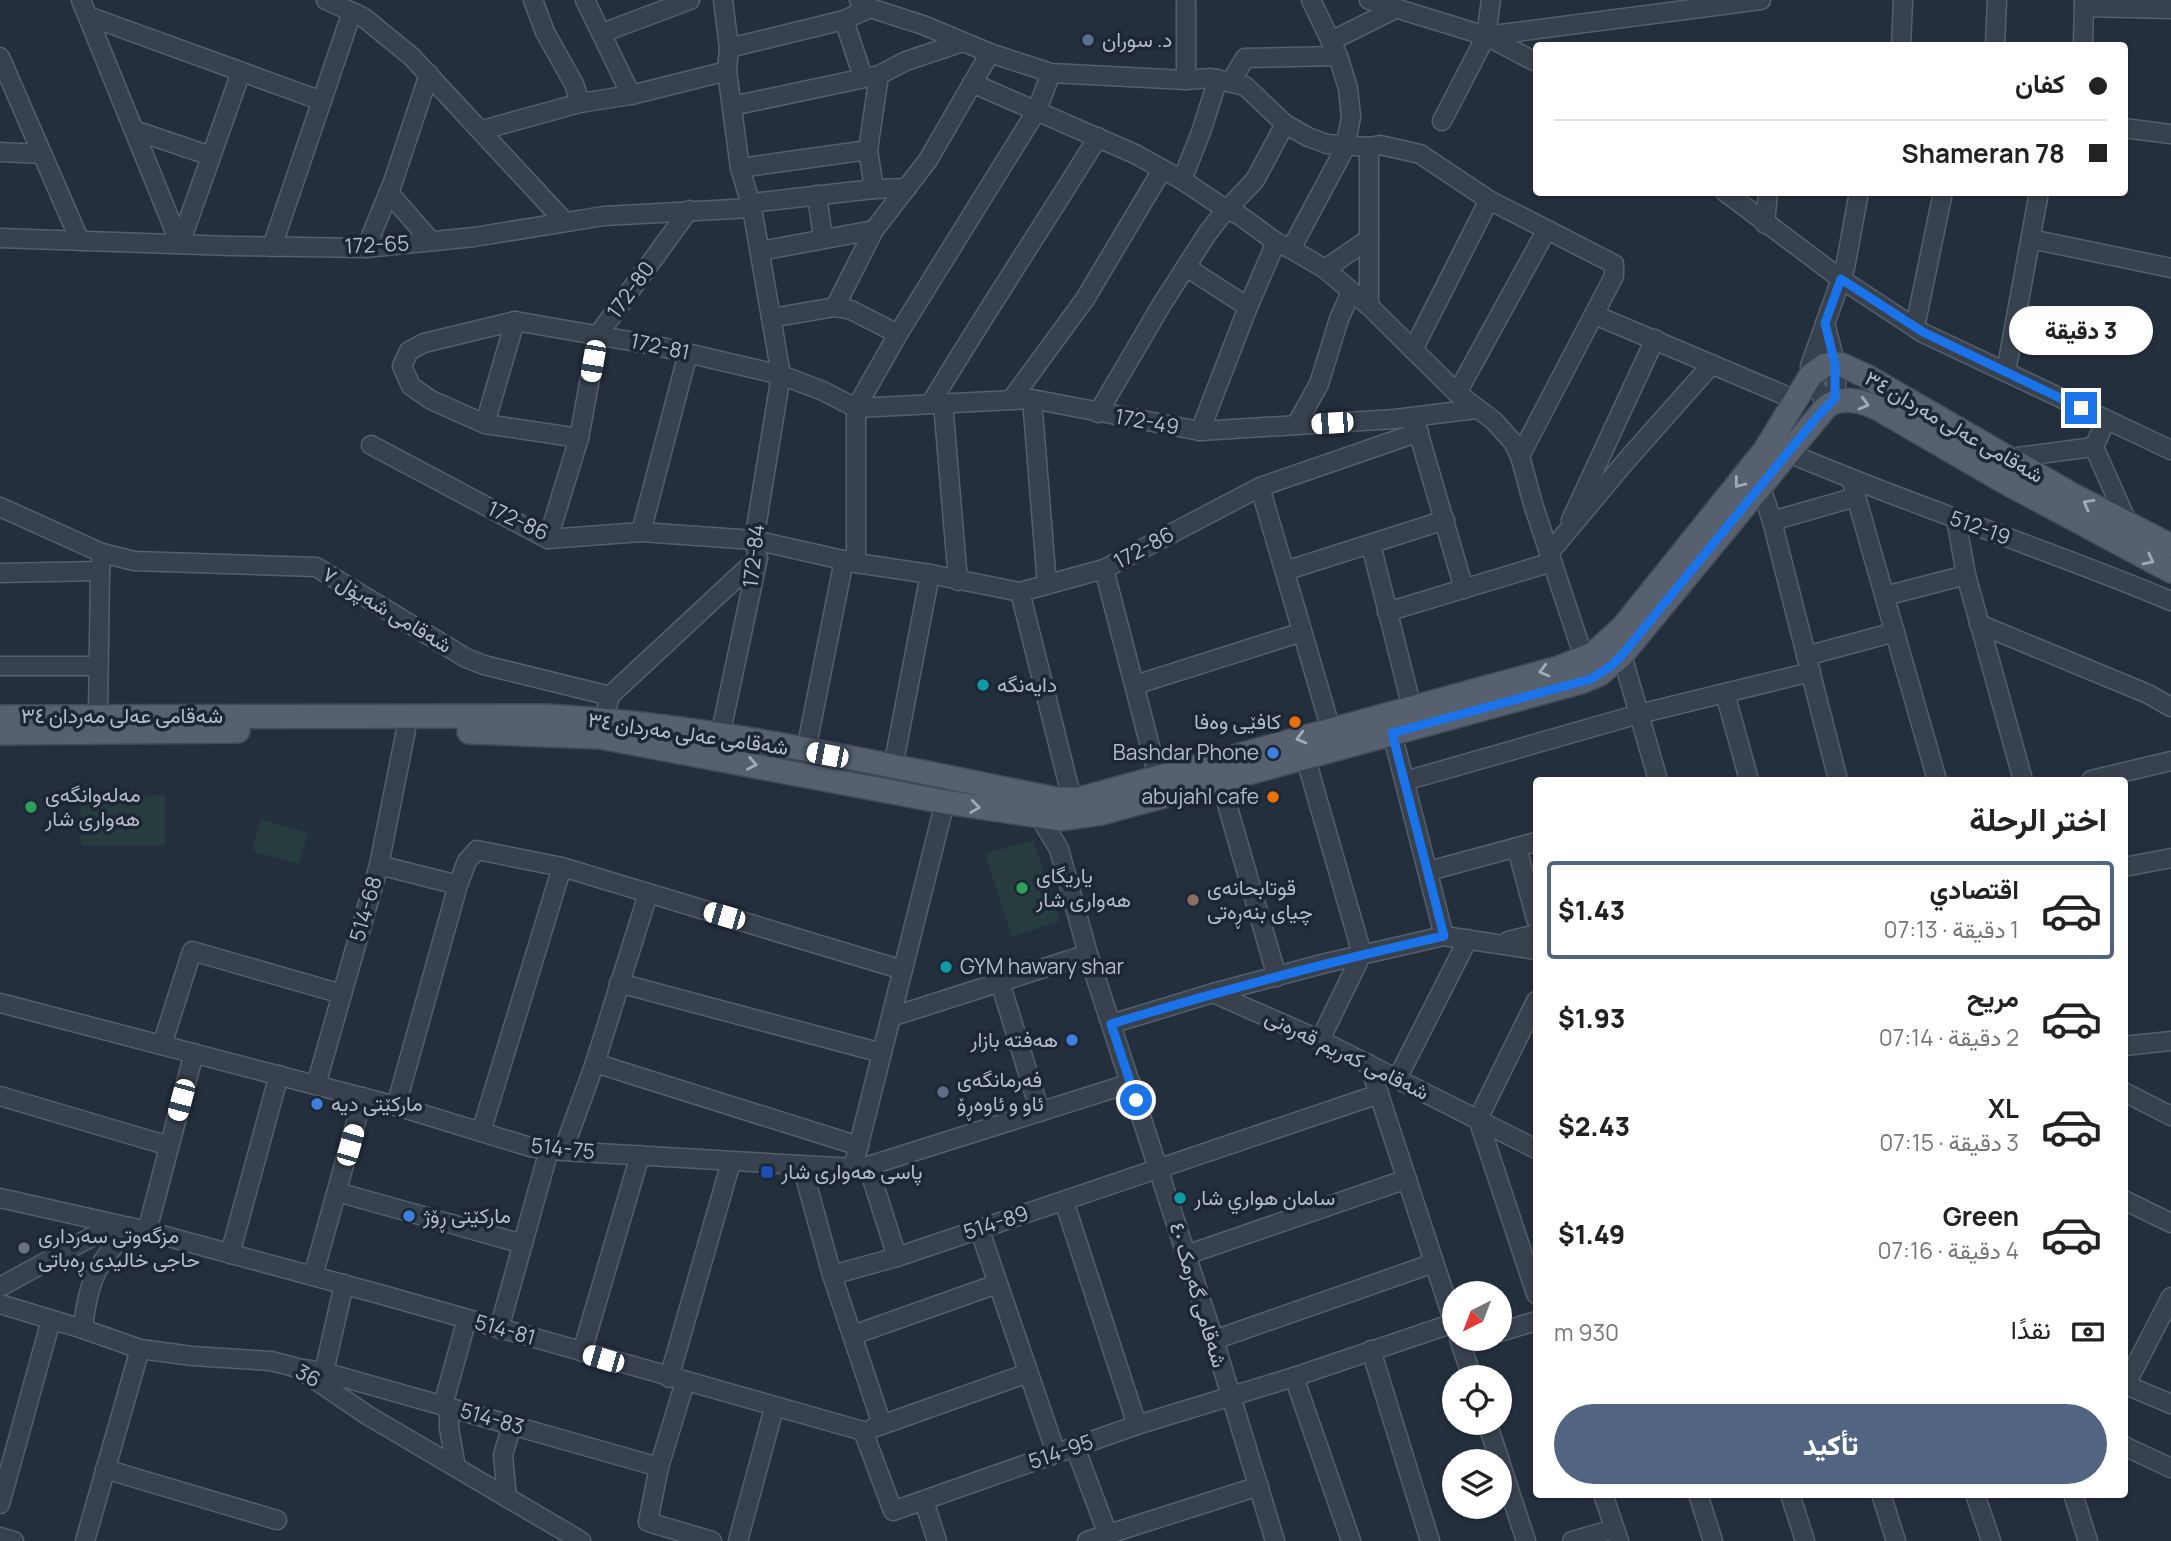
<!DOCTYPE html>
<html lang="ar">
<meta charset="utf-8">
<style>
body{margin:0;font-family:Manrope,Vazirmatn,sans-serif;background:#f2f2f2;color:#222;direction:rtl;height:100vh;display:flex;flex-direction:column;font-size:26px;white-space:nowrap}
*{box-sizing:border-box;margin:0}
p{font-size:23px;color:#767676}
.icon{flex:none;width:38px;height:38px;fill:none;stroke:currentColor;stroke-width:2;stroke-linecap:round;stroke-linejoin:round}
.map{position:relative;flex:1;overflow:hidden;direction:ltr}
.sheet{position:absolute;left:1533px;top:777px;width:595px;height:721px;display:flex;flex-direction:column;background:#fff;border-radius:7px;box-shadow:0 2px 5px #0004;direction:rtl}
.sheet>*{flex:none}
.top-card{position:absolute;left:1533px;top:42px;width:595px;height:154px;border-radius:7px;box-shadow:0 2px 5px #0004;direction:rtl;display:grid;align-content:center;height:154px;padding:0 21px;background:#fff}
.needle{width:46px;rotate:222deg}
.tools{position:absolute;left:1442px;top:1281px;display:grid;gap:14px}
.tools a{display:grid;place-items:center;width:70px;height:70px;border-radius:50%;background:#fff;box-shadow:0 2px 5px #0004;font-size:35px}
.end{position:absolute;width:32px;height:32px;margin:-16px;border:9px solid #1a73e8;background:#fff;box-shadow:0 0 0 4px #fff}
.from{border-radius:50%}
.bubble{position:absolute;height:49px;border-radius:24px;background:#fff;box-shadow:0 2px 5px #0004;font-size:23px;font-weight:800;line-height:49px;text-align:center;direction:rtl}
.car{position:absolute;width:21px;height:42px;margin:-21px -10px;border-radius:9px;box-shadow:0 0 5px 2px #0007;background:linear-gradient(#fff 24%,#345 0 40%,#fff 0 76%,#345 0 86%,#fff 0)}
.top-card b{display:flex;align-items:center;gap:24px;height:66px;font-size:26px}
.top-card b+b{border-top:2px solid #e0e0e0}
.top-card i{width:18px;height:18px;background:#222}
ul{padding:0;list-style:none}
li{display:flex;align-items:center;gap:21px;height:98px;margin:0 14px 10px;padding:0 7px;border:4px solid transparent;border-radius:7px}
li div{flex:1}
li b{display:block;font-size:26px}
li em{font-style:normal;font-weight:800}
li.on{border-color:#516482}
li>.icon{width:63px;height:63px;stroke-width:1.5}
h2{padding:0 21px;font-size:32px;line-height:84px}
.pay{display:flex;align-items:center;gap:18px;height:77px;padding:0 21px;font-size:26px}
.pay p{margin-inline-start:auto}
.primary-button{display:flex;gap:14px;margin-top:auto;padding:14px 21px}
.primary-button a{flex:1;height:80px;border-radius:42px;background:#516482;color:#fff;font-size:28px;font-weight:800;line-height:80px;text-align:center}
.map>svg:first-child{display:block}
.green{fill:#263c3f}
.lines{fill:none;stroke-linecap:round;stroke-linejoin:round}
.minor-casing{stroke:#565f6c;stroke-width:21}
.major-casing{stroke:#414a57;stroke-width:26}
.minor{stroke:#38414e;stroke-width:18}
.major{stroke:#56606e;stroke-width:23}
.oneway{stroke:#a1aab7}
.route{stroke:#1a73e8;stroke-width:9}
.service-dot{fill:#5c6f8a;stroke:#1d2633;stroke-width:2.5}
.culture-dot{fill:#0f9aa8;stroke:#1d2633;stroke-width:2.5}
.food-dot{fill:#e8710a;stroke:#1d2633;stroke-width:2.5}
.shop-dot{fill:#3f7fe0;stroke:#1d2633;stroke-width:2.5}
.leisure-dot{fill:#2e9e5b;stroke:#1d2633;stroke-width:2.5}
.education-dot{fill:#8d6e63;stroke:#1d2633;stroke-width:2.5}
.transit-dot{fill:#1a4fb4;stroke:#1d2633;stroke-width:2.5}
.worship-dot{fill:#6b7280;stroke:#1d2633;stroke-width:2.5}
.labels{text-anchor:middle;stroke-width:7;stroke-linejoin:round;paint-order:stroke}
.poi-label{font-size:21px;fill:#b4bcc9;stroke:#1d2633;text-anchor:start}
.street-label{font-size:21px;fill:#b4bcc9;stroke:#1d2633}
</style>
<div class="map">
<svg width="2171" height="1541" viewBox="0 0 2171 1541">
<rect width="100%" height="100%" fill="#242f3e"/>
<g class="green">
<polygon points="165,795 165,845 81,845 80,796"/>
<polygon points="261,819 308,833 299,864 252,851"/>
<polygon points="1033,840 1060,921 1012,937 985,854"/>
</g>
<g class="lines">
<g class="minor-casing">
<g id="minor">
<polyline points="81,0 180,244"/>
<polyline points="326,0 363,17 412,57 565,222"/>
<polyline points="533,0 545,32 574,84 580,103"/>
<polyline points="585,0 631,95"/>
<polyline points="859,0 870,8 923,25 990,53 1051,73 1186,80 1211,78 1245,86 1285,124 1308,137 1327,144 1369,147 1380,145 1420,154 1489,200 1614,264 1614,276 1520,456"/>
<polyline points="1369,0 1486,36 1536,62"/>
<polyline points="2084,7 2171,9"/>
<polyline points="88,16 322,101"/>
<polyline points="844,20 863,77"/>
<polyline points="602,33 690,0"/>
<polyline points="1486,36 1761,0"/>
<polyline points="1331,41 1397,8"/>
<polyline points="1901,46 1903,0"/>
<polyline points="1995,46 1997,0"/>
<polyline points="2083,46 2084,0"/>
<polyline points="729,48 844,20 870,8"/>
<polyline points="0,57 80,241"/>
<polyline points="1186,80 1186,2"/>
<polyline points="1231,81 1245,58 1338,56"/>
<polyline points="972,83 1135,154 1182,180 1227,210 1239,215 1276,242 1291,249 1325,269 1369,306 1457,393 1494,421 1513,442 1520,456 1533,504 1584,658"/>
<polyline points="732,106 879,75 906,61 963,42"/>
<polyline points="1442,121 1486,36 1491,0"/>
<polyline points="2124,128 2171,134"/>
<polyline points="134,130 211,156"/>
<polyline points="482,130 580,103 631,95 727,71"/>
<polyline points="1369,147 1369,306"/>
<polyline points="0,152 42,154"/>
<polyline points="740,168 868,150"/>
<polyline points="1182,180 1201,132 1218,79"/>
<polyline points="874,189 868,150 879,75"/>
<polyline points="1725,192 1841,279 1923,333 2171,450"/>
<polyline points="389,193 431,241"/>
<polyline points="817,195 823,239"/>
<polyline points="751,203 874,189 907,188"/>
<polyline points="1765,224 1768,192"/>
<polyline points="0,238 231,246 366,248 474,237 604,216 752,208"/>
<polyline points="2031,239 2171,268"/>
<polyline points="180,244 241,72"/>
<polyline points="272,247 352,12"/>
<polyline points="366,248 393,182 429,74"/>
<polyline points="1291,249 1345,148 1351,117 1348,88 1338,56 1311,0"/>
<polyline points="760,251 874,230"/>
<polyline points="1186,267 1248,307 1200,431"/>
<polyline points="1325,269 1369,239"/>
<polyline points="835,307 874,230 928,160 990,53"/>
<polyline points="1248,307 1276,242"/>
<polyline points="1595,315 1796,400"/>
<polyline points="771,318 835,307 851,310 898,334"/>
<path d="M 1825,323 C 1831,348 1842,377 1833,402"/>
<polyline points="1915,327 1943,192"/>
<polyline points="1413,350 1489,200"/>
<polyline points="2006,372 2039,192"/>
<polyline points="1457,393 1546,231"/>
<polyline points="1032,399 1047,585"/>
<polyline points="1011,400 1085,299 1162,170"/>
<path d="M 931,403 C 985,313 1043,226 1098,137"/>
<polyline points="943,403 958,581"/>
<path d="M 1830,404 C 1818,394 1811,381 1810,366 L 1845,268 L 1859,192"/>
<polyline points="1098,413 1162,304 1207,234 1220,217 1255,180 1285,124"/>
<polyline points="2106,420 2094,447 2129,526"/>
<polyline points="1415,421 1464,589"/>
<polyline points="485,424 515,321"/>
<polyline points="1296,425 1319,384 1339,319 1351,292"/>
<polyline points="579,438 485,424 431,400 411,386 402,366 409,351 424,343 515,321 653,345 781,375 823,391 856,408 1032,399 1200,431 1395,419 1476,409"/>
<polyline points="371,445 548,539 641,532 754,540 856,563 930,574 1020,592 1104,569 1260,487 1419,432"/>
<path d="M 1789,453 C 1915,507 2045,548 2171,601"/>
<polyline points="2009,458 2094,447"/>
<polyline points="1851,479 1937,780"/>
<polyline points="1260,487 1331,730"/>
<polyline points="1761,487 1772,521 1838,780"/>
<polyline points="0,507 102,553 134,561 316,567 466,658 484,665 610,696"/>
<polyline points="1956,519 1966,575 2023,780"/>
<polyline points="1571,520 1655,339"/>
<polyline points="1772,521 1856,497"/>
<polyline points="641,532 688,353"/>
<polyline points="548,539 579,438 598,335 689,210"/>
<polyline points="1371,545 1412,708"/>
<polyline points="1550,552 1626,461 1712,364"/>
<polyline points="856,563 856,408 898,334 1037,110 1051,73"/>
<polyline points="1104,569 1158,777"/>
<polyline points="1285,571 1445,520"/>
<polyline points="0,573 100,571"/>
<polyline points="1020,592 1072,799"/>
<polyline points="1885,596 1966,575"/>
<polyline points="1387,612 1552,562"/>
<polyline points="1979,624 2148,694 2171,707"/>
<polyline points="1622,655 1658,780"/>
<polyline points="1806,656 1895,632"/>
<polyline points="0,666 98,666"/>
<polyline points="1135,685 1302,632"/>
<polyline points="1725,693 1749,780"/>
<polyline points="607,707 610,696 615,691 758,558"/>
<polyline points="98,715 100,571 102,553"/>
<polyline points="1392,733 1444,936"/>
<polyline points="720,736 758,558 754,540 781,375 752,208 740,168 727,71 729,48 723,0"/>
<polyline points="806,750 844,560"/>
<polyline points="1305,756 1362,954 1320,1040"/>
<polyline points="893,767 930,574"/>
<polyline points="1220,780 1277,977"/>
<polyline points="2091,780 2171,761"/>
<polyline points="1405,781 1639,714 1811,672"/>
<polyline points="1039,816 1059,849 1088,954 1214,1340 1275,1541"/>
<polyline points="1517,848 1536,919"/>
<polyline points="379,865 458,885"/>
<polyline points="2124,867 2171,858"/>
<polyline points="1429,871 1536,842"/>
<polyline points="1508,941 1536,934"/>
<polyline points="1000,982 1040,1112"/>
<polyline points="619,983 882,1053"/>
<polyline points="1213,993 1326,963 1444,936 1536,950"/>
<polyline points="1536,1001 1478,1119 1536,1294"/>
<polyline points="0,1003 396,1106 530,1147 563,1151 853,1168 868,1166 1131,1083"/>
<polyline points="891,1017 1088,954"/>
<polyline points="1111,1024 1213,993 1320,1040 1536,1149"/>
<polyline points="162,1045 192,951 342,994"/>
<polyline points="2124,1046 2171,1041"/>
<polyline points="595,1063 859,1146"/>
<polyline points="1369,1064 1454,1323"/>
<polyline points="1397,1079 1468,939"/>
<polyline points="316,1085 379,865 406,730"/>
<polyline points="2124,1092 2171,1116"/>
<polyline points="0,1096 169,1146"/>
<polyline points="396,1106 458,885 467,861 477,850 562,867 903,970"/>
<polyline points="481,1132 562,867"/>
<polyline points="563,1151 595,1063 648,894"/>
<polyline points="802,1166 832,1275 882,1425"/>
<polyline points="868,1166 897,1257"/>
<polyline points="853,1168 945,802"/>
<polyline points="337,1192 523,1244"/>
<polyline points="0,1198 147,1231 383,1295 863,1431"/>
<polyline points="2124,1200 2171,1223"/>
<polyline points="1064,1201 1137,1425"/>
<polyline points="979,1228 1056,1453"/>
<polyline points="147,1231 194,1053"/>
<polyline points="230,1254 279,1075"/>
<polyline points="1186,1255 1407,1179"/>
<polyline points="832,1275 897,1257 1379,1094"/>
<polyline points="313,1276 363,1097"/>
<polyline points="0,1287 115,1224"/>
<polyline points="0,1304 83,1329 140,1349 192,1356 271,1361 298,1368 367,1415 581,1541"/>
<path d="M 83,1329 C 88,1279 97,1263 131,1227"/>
<polyline points="499,1329 549,1150"/>
<polyline points="1500,1332 1536,1321"/>
<polyline points="853,1335 997,1284"/>
<polyline points="1459,1339 1472,1377"/>
<polyline points="1214,1340 1434,1263"/>
<polyline points="1461,1344 1478,1339"/>
<polyline points="1371,1350 1430,1541"/>
<polyline points="582,1352 640,1155"/>
<polyline points="305,1369 324,1372 659,1467"/>
<polyline points="324,1372 344,1284"/>
<polyline points="1294,1377 1351,1541"/>
<polyline points="669,1378 731,1162"/>
<polyline points="685,1382 659,1467 648,1522 712,1541"/>
<polyline points="2126,1385 2171,1404"/>
<polyline points="2124,1388 2171,1297"/>
<polyline points="443,1405 467,1319"/>
<polyline points="449,1407 449,1428 456,1467"/>
<polyline points="1487,1423 1500,1461"/>
<polyline points="873,1428 1028,1373"/>
<polyline points="863,1431 893,1511 1137,1425 1294,1377 1454,1323"/>
<polyline points="2124,1446 2171,1468"/>
<polyline points="1075,1447 1108,1535"/>
<polyline points="1500,1462 1526,1541"/>
<polyline points="105,1469 277,1520"/>
<polyline points="1603,1494 1619,1541"/>
<polyline points="1698,1494 1713,1541"/>
<polyline points="1790,1494 1805,1541"/>
<polyline points="1881,1494 1896,1541"/>
<polyline points="1975,1494 1991,1541"/>
<polyline points="2073,1494 2088,1541"/>
<polyline points="507,1498 503,1455 512,1425"/>
<polyline points="924,1501 937,1541"/>
<polyline points="0,1504 51,1320"/>
<polyline points="0,1537 14,1541"/>
<polyline points="85,1541 140,1349"/>
<polyline points="738,1541 774,1408"/>
<polyline points="1087,1541 1259,1486"/>
<polyline points="1572,1541 1614,1529"/>
</g>
</g>
<g class="major-casing">
<g id="major">
<path d="M 0,717 L 546,716 C 718,725 888,766 1056,799 L 1079,799 L 1558,668 L 1593,654 L 1623,627 L 1765,450 L 1811,375 L 1825,365 L 1840,364 L 1868,377 L 2071,494 L 2171,546"/>
<path d="M 469,732 L 600,737 L 945,802 L 1059,819 L 1102,813 L 1581,682 L 1600,674 L 1622,655 L 1826,407 C 1841,395 1863,401 1879,409 L 2003,481 L 2171,571"/>
<polyline points="0,733 238,731"/>
</g>
</g>
<use href="#minor" class="minor"/>
<use href="#major" class="major"/>
</g>
<defs><path id="oneway-chevron" d="M-2-3.5L2.5 0L-2 3.5" fill="none" stroke-width="1.6" stroke-linecap="round" stroke-linejoin="round" transform="scale(1.75)"/></defs>
<g class="oneway">
<use href="#oneway-chevron" transform="translate(1864 404) rotate(15)"/>
<use href="#oneway-chevron" transform="translate(1739 483) rotate(128)"/>
<use href="#oneway-chevron" transform="translate(2088 504) rotate(-151)"/>
<use href="#oneway-chevron" transform="translate(2149 560) rotate(27)"/>
<use href="#oneway-chevron" transform="translate(1544 671) rotate(165)"/>
<use href="#oneway-chevron" transform="translate(1301 738) rotate(165)"/>
<use href="#oneway-chevron" transform="translate(752 764) rotate(11)"/>
<use href="#oneway-chevron" transform="translate(975 807) rotate(8)"/>
</g>
<g class="lines">
<path class="route" d="M 1136,1100 L 1111,1024 C 1222,990 1332,961 1444,936 L 1392,733 L 1591,679 L 1612,665 L 1622,655 L 1817,417 L 1835,398 L 1835,364 L 1825,323 L 1841,279 L 1923,332 L 2081,408"/>
</g>
<g class="service-dot">
<circle cx="1088" cy="40" r="7"/>
<circle cx="943" cy="1092" r="7"/>
</g>
<g class="culture-dot">
<circle cx="983" cy="685" r="7"/>
<circle cx="946" cy="967" r="7"/>
<circle cx="1180" cy="1198" r="7"/>
</g>
<g class="food-dot">
<circle cx="1295" cy="722" r="7"/>
<circle cx="1273" cy="797" r="7"/>
</g>
<g class="shop-dot">
<circle cx="1273" cy="753" r="7"/>
<circle cx="1072" cy="1040" r="7"/>
<circle cx="317" cy="1104" r="7"/>
<circle cx="409" cy="1216" r="7"/>
</g>
<g class="leisure-dot">
<circle cx="31" cy="807" r="7"/>
<circle cx="1022" cy="888" r="7"/>
</g>
<circle class="education-dot" cx="1193" cy="900" r="7"/>
<rect class="transit-dot" x="760" y="1165" width="14" height="14" rx="3.5"/>
<circle class="worship-dot" cx="24" cy="1248" r="7"/>
<g class="labels">
<g class="poi-label">
<text x="1102" y="47">د. سوران</text>
<text x="997" y="692">دایەنگە</text>
<text x="1281" y="729" text-anchor="end">کافێی وەفا</text>
<text x="1259" y="760" text-anchor="end">Bashdar Phone</text>
<text x="45" y="802">مەلەوانگەی<tspan x="45" dy="24">هەواری شار</tspan></text>
<text x="1259" y="804" text-anchor="end">abujahl cafe</text>
<text x="1036" y="883">یاریگای<tspan x="1036" dy="24">هەواری شار</tspan></text>
<text x="1207" y="895">قوتابحانەی<tspan x="1207" dy="24">چیای بنەڕەتی</tspan></text>
<text x="960" y="974">GYM hawary shar</text>
<text x="1058" y="1047" text-anchor="end">هەفتە بازار</text>
<text x="957" y="1087">فەرمانگەی<tspan x="957" dy="24">ئاو و ئاوەڕۆ</tspan></text>
<text x="331" y="1111">مارکێتی دیە</text>
<text x="781" y="1179">پاسی هەواری شار</text>
<text x="1194" y="1205">سامان هواري شار</text>
<text x="423" y="1223">مارکێتی ڕۆژ</text>
<text x="38" y="1243">مزگەوتی سەرداری<tspan x="38" dy="24">حاجی خالیدی ڕەباتی</tspan></text>
</g>
<g class="street-label">
<text transform="translate(377 245) rotate(-3)" y="7">172-65</text>
<text transform="translate(631 290) rotate(-54)" y="7">172-80</text>
<text transform="translate(660 347) rotate(12)" y="7">172-81</text>
<text transform="translate(1147 422) rotate(10)" y="7">172-49</text>
<text transform="translate(1954 427) rotate(30)" y="7">شەقامی عەلی مەردان ٣٤</text>
<text transform="translate(518 521) rotate(25)" y="7">172-86</text>
<text transform="translate(1980 528) rotate(20)" y="7">512-19</text>
<text transform="translate(1144 548) rotate(-28)" y="7">172-86</text>
<text transform="translate(754 556) rotate(-84)" y="7">172-84</text>
<text transform="translate(387 610) rotate(31)" y="7">شەقامی شەپۆل ٧</text>
<text x="122" y="723">شەقامی عەلی مەردان ٣٤</text>
<text transform="translate(688 734) rotate(8)" y="7">شەقامی عەلی مەردان ٣٤</text>
<text transform="translate(366 909) rotate(-74)" y="7">514-68</text>
<text transform="translate(1347 1055) rotate(26)" y="7">شەقامی کەریم قەرەنی</text>
<text transform="translate(563 1149) rotate(6)" y="7">514-75</text>
<text transform="translate(996 1223) rotate(-18)" y="7">514-89</text>
<text transform="translate(1198 1295) rotate(73)" y="7">شەقامی گەرمک ٤٠</text>
<text transform="translate(505 1330) rotate(16)" y="7">514-81</text>
<text transform="translate(308 1376) rotate(29)" y="7">36</text>
<text transform="translate(492 1419) rotate(16)" y="7">514-83</text>
<text transform="translate(1061 1452) rotate(-19)" y="7">514-95</text>
</g>
</g>
</svg>
<div class="tools">
<a><svg class="needle" viewBox="-14 -14 28 28"><path d="M0-13l5 13h-10z" fill="#e53935"/><path d="M0 13l5-13h-10z" fill="#767676"/></svg></a>
<a><svg class="icon" aria-label="locate" viewBox="0 0 24 24"><circle cx="12" cy="12" r="6"/><path d="M12 2v4M12 18v4M2 12h4M18 12h4"/></svg></a>
<a><svg class="icon" aria-label="layers" viewBox="0 0 24 24"><path d="M12 4l9 5-9 5-9-5zM3 14l9 5 9-5"/></svg></a>
</div>
<i class="end from" style="left:1136px;top:1100px"></i>
<i class="end" style="left:2081px;top:408px"></i>
<div class="bubble" style="left:2009px;top:306px;width:144px">3 دقيقة</div>
<i class="car" style="left:593px;top:361px;rotate:190deg"></i>
<i class="car" style="left:1332px;top:423px;rotate:266deg"></i>
<i class="car" style="left:827px;top:755px;rotate:281deg"></i>
<i class="car" style="left:724px;top:916px;rotate:286deg"></i>
<i class="car" style="left:181px;top:1100px;rotate:195deg"></i>
<i class="car" style="left:350px;top:1145px;rotate:16deg"></i>
<i class="car" style="left:603px;top:1359px;rotate:286deg"></i>
<div class="top-card">
<b><i class="from"></i>كفان</b>
<b><i></i>78 Shameran</b>
</div>
<section class="sheet">
<h2>اختر الرحلة</h2>
<ul>
<li class="on"><svg class="icon" aria-label="car" viewBox="0 0 24 24"><path d="M5 17H2v-5l4-1 3-4h7l3 4 3 1v5h-3M9 17h6M6 11h13"/><circle cx="7" cy="17" r="2"/><circle cx="17" cy="17" r="2"/></svg><div><b>اقتصادي</b><p>1 دقيقة · 07:13</p></div><em>$1.43</em></li>
<li><svg class="icon" aria-label="car" viewBox="0 0 24 24"><path d="M5 17H2v-5l4-1 3-4h7l3 4 3 1v5h-3M9 17h6M6 11h13"/><circle cx="7" cy="17" r="2"/><circle cx="17" cy="17" r="2"/></svg><div><b>مريح</b><p>2 دقيقة · 07:14</p></div><em>$1.93</em></li>
<li><svg class="icon" aria-label="car" viewBox="0 0 24 24"><path d="M5 17H2v-5l4-1 3-4h7l3 4 3 1v5h-3M9 17h6M6 11h13"/><circle cx="7" cy="17" r="2"/><circle cx="17" cy="17" r="2"/></svg><div><b>XL</b><p>3 دقيقة · 07:15</p></div><em>$2.43</em></li>
<li><svg class="icon" aria-label="car" viewBox="0 0 24 24"><path d="M5 17H2v-5l4-1 3-4h7l3 4 3 1v5h-3M9 17h6M6 11h13"/><circle cx="7" cy="17" r="2"/><circle cx="17" cy="17" r="2"/></svg><div><b>Green</b><p>4 دقيقة · 07:16</p></div><em>$1.49</em></li>
</ul>
<div class="pay"><svg class="icon" aria-label="cash" viewBox="0 0 24 24"><path d="M3 7h18v10H3z"/><circle cx="12" cy="12" r="2"/></svg>نقدًا<p>930 m</p></div>
<div class="primary-button"><a>تأكيد</a></div>
</section>
</div>
